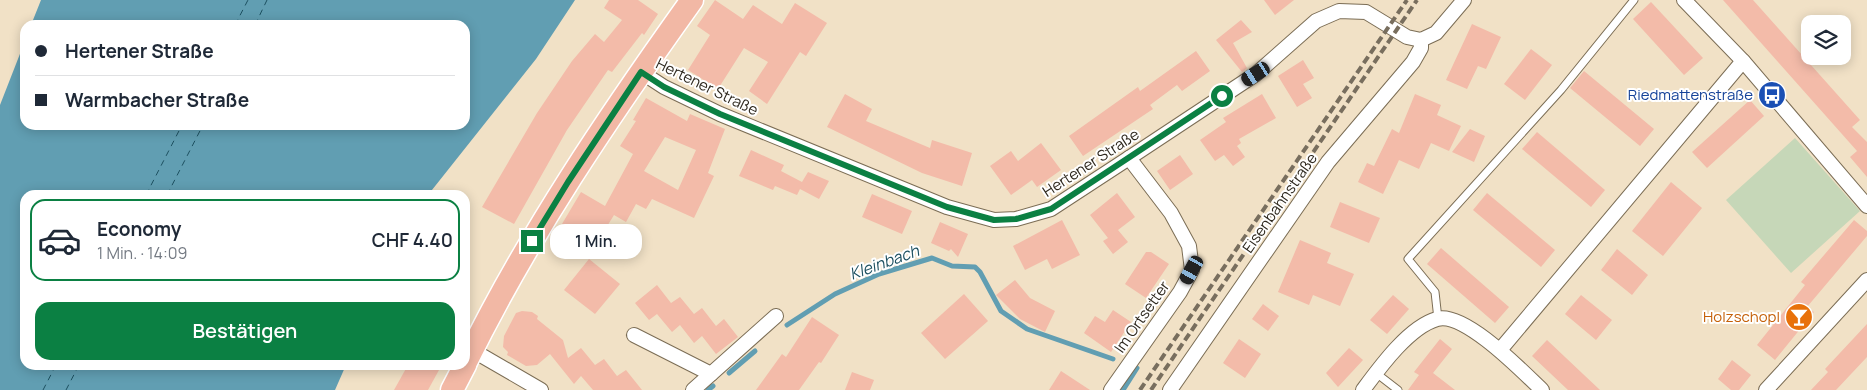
<!DOCTYPE html>
<html lang="de">
<meta charset="utf-8">
<style>
body{margin:0;font-family:Manrope,sans-serif;background:#f2f2f3;color:#1f2937;height:100vh;display:flex;flex-direction:column;font-size:19px;white-space:nowrap}
*{box-sizing:border-box;margin:0}
p{font-size:16px;color:#747a83}
.icon{flex:none;width:28px;height:28px;fill:none;stroke:currentColor;stroke-width:2;stroke-linecap:round;stroke-linejoin:round}
.map{position:relative;flex:1;overflow:hidden}
.drawer{position:absolute;left:20px;top:190px;width:450px;height:180px;display:flex;flex-direction:column;background:#fff;border-radius:15px;box-shadow:0 2px 12px #0003}
.drawer>*{flex:none}
.banner{position:absolute;left:20px;top:20px;width:450px;height:110px;border-radius:15px;box-shadow:0 2px 12px #0003;display:grid;align-content:center;height:110px;padding:0 15px;background:#fff}
.buttons{position:absolute;left:1801px;top:15px;display:grid;gap:10px}
.buttons a{display:grid;place-items:center;width:50px;height:50px;border-radius:10px;background:#fff;box-shadow:0 2px 12px #0003;font-size:25px}
.end{position:absolute;width:22px;height:22px;margin:-11px;border:6px solid #0b8043;background:#fff;box-shadow:0 0 0 2px #fff}
.from{border-radius:50%}
.bubble{position:absolute;height:35px;border-radius:15px;background:#fff;box-shadow:0 2px 12px #0003;font-size:16px;font-weight:600;line-height:35px;text-align:center}
.car{position:absolute;width:15px;height:30px;margin:-15px -8px;border-radius:6px;box-shadow:0 0 4px 1px #0007;background:linear-gradient(#222 24%,#8ab4d8 0 40%,#222 0 76%,#8ab4d8 0 86%,#222 0)}
.banner b{display:flex;align-items:center;gap:18px;height:48px;font-size:19px}
.banner b+b{border-top:1px solid #e0e1e3}
.banner i{width:12px;height:12px;background:#1f2937}
ul{padding:9px 0 0;list-style:none}
li{display:flex;align-items:center;gap:15px;height:82px;margin:0 10px 8px;padding:0 5px;border:2px solid transparent;border-radius:15px}
li div{flex:1}
li b{display:block;font-size:19px}
li em{font-style:normal;font-weight:600}
li.active{border-color:#0b8043}
li>.icon{width:45px;height:45px;stroke-width:1.5}
.primary-button{display:flex;gap:10px;margin-top:auto;padding:10px 15px}
.primary-button a{flex:1;height:58px;border-radius:15px;background:#0b8043;color:#fff;font-size:20px;font-weight:600;line-height:58px;text-align:center}
.map>svg:first-child{display:block}
.green{fill:#c6d7b8}
.water{fill:#619eb2}
.lines{fill:none;stroke-linecap:round;stroke-linejoin:round}
.stream{stroke:#619eb2;stroke-width:5}
.ferry{stroke:#1d5060;stroke-width:1;stroke-dasharray:6 5;stroke-linecap:butt}
.building{fill:#f3bba9;fill-rule:evenodd}
.lane-casing{stroke:#7b6d55;stroke-width:9}
.street-casing{stroke:#7b6d55;stroke-width:16}
.primary-casing{stroke:#fff;stroke-width:25}
.lane{stroke:#fff;stroke-width:7}
.street{stroke:#fff;stroke-width:14}
.primary{stroke:#f2b8a5;stroke-width:22}
.rail{stroke:#786e5e;stroke-width:4;stroke-dasharray:8 4;stroke-linecap:butt}
.route{stroke:#0b8043;stroke-width:6}
.labels{text-anchor:middle;stroke-width:4;stroke-linejoin:round;paint-order:stroke}
.street-label{font-size:15px;fill:#2e281e;stroke:#fff}
.transit-label{font-size:15px;fill:#164399;stroke:#fff;text-anchor:end}
.food-label{font-size:15px;fill:#c56008;stroke:#fff;text-anchor:end}
.water-label{font-size:16px;font-style:italic;fill:#1d5060;stroke:#fff}
</style>
<div class="map">
<svg width="1867" height="390" viewBox="0 0 1867 390">
<rect width="100%" height="100%" fill="#f1e1c6"/>
<polygon class="green" points="1795,138 1860,211 1791,273 1726,200"/>
<polygon class="water" points="41,0 575,0 536,59 428,195 25,195 25,365 346,365 335,390 0,390 0,105 25,41 25,125 465,125 465,25 31,25"/>
<g class="lines">
<g class="stream">
<polyline points="787,325 835,294 879,274 932,258 952,266 975,267 980,272 1001,311 1027,329 1113,359"/>
<polyline points="729,373 755,351"/>
<polyline points="708,390 713,386"/>
<polyline points="1123,390 1137,368"/>
</g>
<g class="ferry">
<polyline points="235,25 248,0"/>
<polyline points="255,25 267,0"/>
<polyline points="146,195 182,125"/>
<polyline points="167,195 203,125"/>
<polyline points="43,390 56,365"/>
<polyline points="66,390 79,365"/>
</g>
</g>
<g class="building">
<polygon points="609,0 638,0 658,14 644,35 642,33 612,72 608,70 567,130 514,224 482,207 537,113 572,61 595,34 604,42 622,20 604,8"/>
<polygon points="715,0 743,19 753,5 782,24 795,3 827,23 806,56 800,52 767,104 749,91 768,62 744,48 718,89 688,70 710,35 697,26"/>
<polygon points="1264,0 1294,0 1275,15"/>
<polygon points="1723,0 1753,0 1860,120 1852,127 1867,142 1867,177 1850,157 1857,151"/>
<polygon points="1651,2 1703,58 1684,75 1633,19"/>
<polygon points="1241,20 1252,32 1233,43 1247,68 1242,72 1216,40"/>
<polygon points="1472,24 1501,37 1486,69 1478,66 1467,89 1446,80"/>
<polygon points="1531,49 1552,65 1525,100 1504,84"/>
<polygon points="1196,51 1210,71 1182,91 1177,85 1150,105 1153,109 1083,156 1069,136 1138,87 1140,91"/>
<polygon points="1303,60 1314,78 1303,84 1312,98 1297,107 1278,76"/>
<polygon points="1584,71 1654,129 1640,146 1570,88"/>
<polygon points="845,94 872,109 866,121 930,148 932,140 972,153 962,186 922,173 827,127"/>
<polygon points="1262,94 1276,118 1239,139 1241,143 1237,146 1245,157 1233,166 1224,155 1215,161 1200,140 1226,122 1223,118"/>
<polygon points="1415,94 1441,105 1437,115 1461,126 1449,151 1431,143 1419,169 1399,160 1383,194 1358,182 1367,163 1374,166 1392,129 1399,133"/>
<path d="M 646,98 L 687,121 L 690,114 L 725,129 L 708,173 L 714,176 L 694,218 L 652,199 L 646,209 L 636,204 L 626,222 L 614,215 L 596,244 L 562,224 L 581,192 L 605,206 L 633,154 L 620,146 L 636,121 L 633,120 ZM 665,137 L 696,150 L 678,190 L 644,171 Z"/>
<polygon points="1750,100 1764,116 1707,168 1692,152"/>
<polygon points="1470,129 1485,136 1474,162 1452,152"/>
<polygon points="1537,132 1605,190 1591,207 1522,149"/>
<polygon points="1041,143 1061,170 1037,187 1032,180 1011,195 990,166 1011,151 1018,161"/>
<polygon points="751,150 784,165 781,171 802,182 808,172 829,181 819,199 800,189 797,195 775,186 773,190 739,176"/>
<polygon points="1180,155 1193,174 1170,190 1157,171"/>
<polygon points="1671,182 1702,208 1663,256 1632,231"/>
<polygon points="1117,193 1135,217 1118,230 1128,242 1113,254 1103,241 1108,238 1090,215"/>
<polygon points="1487,193 1555,250 1541,267 1473,210"/>
<polygon points="872,194 912,211 902,234 862,217"/>
<polygon points="1340,202 1380,218 1369,243 1330,227"/>
<polygon points="1062,220 1080,255 1052,269 1047,259 1025,270 1013,246"/>
<polygon points="1854,220 1867,231 1867,236 1807,307 1814,312 1775,360 1757,345 1805,285 1801,282"/>
<polygon points="940,222 968,234 958,257 951,249 949,251 931,243"/>
<polygon points="1300,240 1331,253 1327,263 1354,274 1340,306 1313,295 1309,305 1278,292"/>
<polygon points="1441,248 1509,307 1495,323 1427,264"/>
<polygon points="1617,249 1648,275 1632,295 1601,270"/>
<polygon points="1146,252 1151,252 1169,264 1146,298 1125,284"/>
<polygon points="589,259 620,284 595,314 564,290"/>
<polygon points="1015,280 1030,298 1055,311 1045,332 1020,319 996,295"/>
<polygon points="657,285 671,303 680,297 694,314 702,308 716,326 724,319 738,337 716,354 702,336 694,343 680,325 672,332 657,314 649,320 635,303"/>
<polygon points="964,294 988,321 945,359 921,333"/>
<polygon points="1393,295 1409,309 1387,334 1370,320"/>
<polygon points="1581,295 1612,320 1596,340 1565,314"/>
<polygon points="1263,304 1279,316 1268,331 1252,319"/>
<polygon points="1113,310 1131,322 1111,352 1084,333 1095,316 1105,322"/>
<polygon points="522,311 532,312 538,316 537,319 563,340 568,358 581,348 595,365 604,359 617,376 626,370 642,390 593,390 581,376 574,384 550,354 537,365 526,366 507,355 508,352 503,347 504,336 516,313"/>
<polygon points="812,317 839,335 821,363 819,362 799,390 756,390 782,354 786,357"/>
<polygon points="1867,324 1867,357 1836,390 1811,390 1828,372 1825,369"/>
<polygon points="1239,339 1261,354 1245,378 1223,363"/>
<polygon points="1440,339 1452,349 1433,373 1455,390 1408,390 1419,375 1414,372"/>
<polygon points="1547,340 1583,374 1600,390 1568,390 1532,356"/>
<polygon points="1349,348 1363,360 1338,387 1326,373"/>
<polygon points="1732,360 1751,375 1739,390 1731,390 1718,379"/>
<polygon points="408,365 430,365 439,370 428,390 394,390"/>
<polygon points="1061,371 1090,390 1049,390"/>
<polygon points="852,372 874,380 870,390 845,390"/>
</g>
<g class="lines">
<g class="lane-casing">
<g id="lane">
<polyline points="1438,319 1435,292 1408,259 1561,90 1634,0"/>
<polyline points="1376,373 1398,390"/>
</g>
</g>
<g class="street-casing">
<g id="street">
<polyline points="1684,0 1743,61 1867,206"/>
<polyline points="641,72 664,87 720,114 947,207 994,220 1016,219 1051,209 1129,158 1256,74 1316,21 1339,11 1366,12 1407,37 1421,40 1436,33 1464,0"/>
<polyline points="634,335 711,374"/>
<polyline points="472,350 541,390"/>
<polyline points="1500,350 1743,61"/>
<polyline points="693,390 776,316"/>
<polyline points="1111,390 1180,292 1192,270 1189,246 1171,213 1129,158"/>
<polyline points="1170,390 1328,162 1413,62 1421,48 1421,40"/>
<path d="M 1363,390 C 1380,367 1409,327 1437,319 C 1464,311 1522,371 1542,390"/>
<polyline points="1766,390 1867,280"/>
</g>
</g>
<g class="primary-casing">
<g id="primary">
<path d="M 465,364 C 528,235 609,116 692,0"/>
<polyline points="452,390 465,365"/>
</g>
</g>
<use href="#lane" class="lane"/>
<use href="#street" class="street"/>
<use href="#primary" class="primary"/>
<g class="rail">
<polyline points="1140,390 1407,0"/>
<polyline points="1151,390 1417,0"/>
</g>
</g>
<g class="lines">
<polyline class="route" points="532,241 568,182 641,72 664,87 720,114 947,207 994,220 1016,219 1051,209 1222,96"/>
</g>
<defs>
<g id="bus-disc" transform="scale(1.4375)"><circle r="9.5" fill="#1a4fb4" stroke="#fff"/><path d="M-5-6H5V4H4V6H2V4H-2V6H-4V4H-5ZM-3.5-4V0h7V-4ZM-3.5 1.2v1.5H-2V1.2ZM2 1.2v1.5H3.5V1.2Z" fill="#fff"/></g>
<g id="bar-disc" transform="scale(1.4375)"><circle r="9.5" fill="#e8710a" stroke="#fff"/><path d="M-6-5H6L.8 .8V4.5H3.5V6h-7V4.5H-.8V.8Z" fill="#fff"/></g>
</defs>
<g fill-rule="evenodd">
<use href="#bus-disc" x="1772" y="95"/>
<use href="#bar-disc" x="1799" y="317"/>
</g>
<g class="labels">
<g class="street-label">
<text transform="translate(707 87) rotate(26)" y="5">Hertener Straße</text>
<text transform="translate(1091 163) rotate(-33)" y="5">Hertener Straße</text>
<text transform="translate(1280 203) rotate(-55)" y="5">Eisenbahnstraße</text>
<text transform="translate(1142 317) rotate(-55)" y="5">Im Ortsetter</text>
</g>
<g class="transit-label">
<text x="1753" y="100">Riedmattenstraße</text>
</g>
<g class="food-label">
<text x="1780" y="322">Holzschopl</text>
</g>
<g class="water-label">
<text transform="translate(884 262) rotate(-20)" y="6">Kleinbach</text>
</g>
</g>
</svg>
<div class="buttons">
<a><svg class="icon" aria-label="layers" viewBox="0 0 24 24"><path d="M12 4l9 5-9 5-9-5zM3 14l9 5 9-5"/></svg></a>
</div>
<i class="end from" style="left:1222px;top:96px"></i>
<i class="end" style="left:532px;top:241px"></i>
<div class="bubble" style="left:550px;top:224px;width:92px">1 Min.</div>
<i class="car" style="left:1256px;top:74px;rotate:237deg"></i>
<i class="car" style="left:1192px;top:270px;rotate:209deg"></i>
<div class="banner">
<b><i class="from"></i>Hertener Straße</b>
<b><i></i>Warmbacher Straße</b>
</div>
<section class="drawer">
<ul>
<li class="active"><svg class="icon" aria-label="car" viewBox="0 0 24 24"><path d="M5 17H2v-5l4-1 3-4h7l3 4 3 1v5h-3M9 17h6M6 11h13"/><circle cx="7" cy="17" r="2"/><circle cx="17" cy="17" r="2"/></svg><div><b>Economy</b><p>1 Min. · 14:09</p></div><em>CHF 4.40</em></li>
</ul>
<div class="primary-button"><a>Bestätigen</a></div>
</section>
</div>
